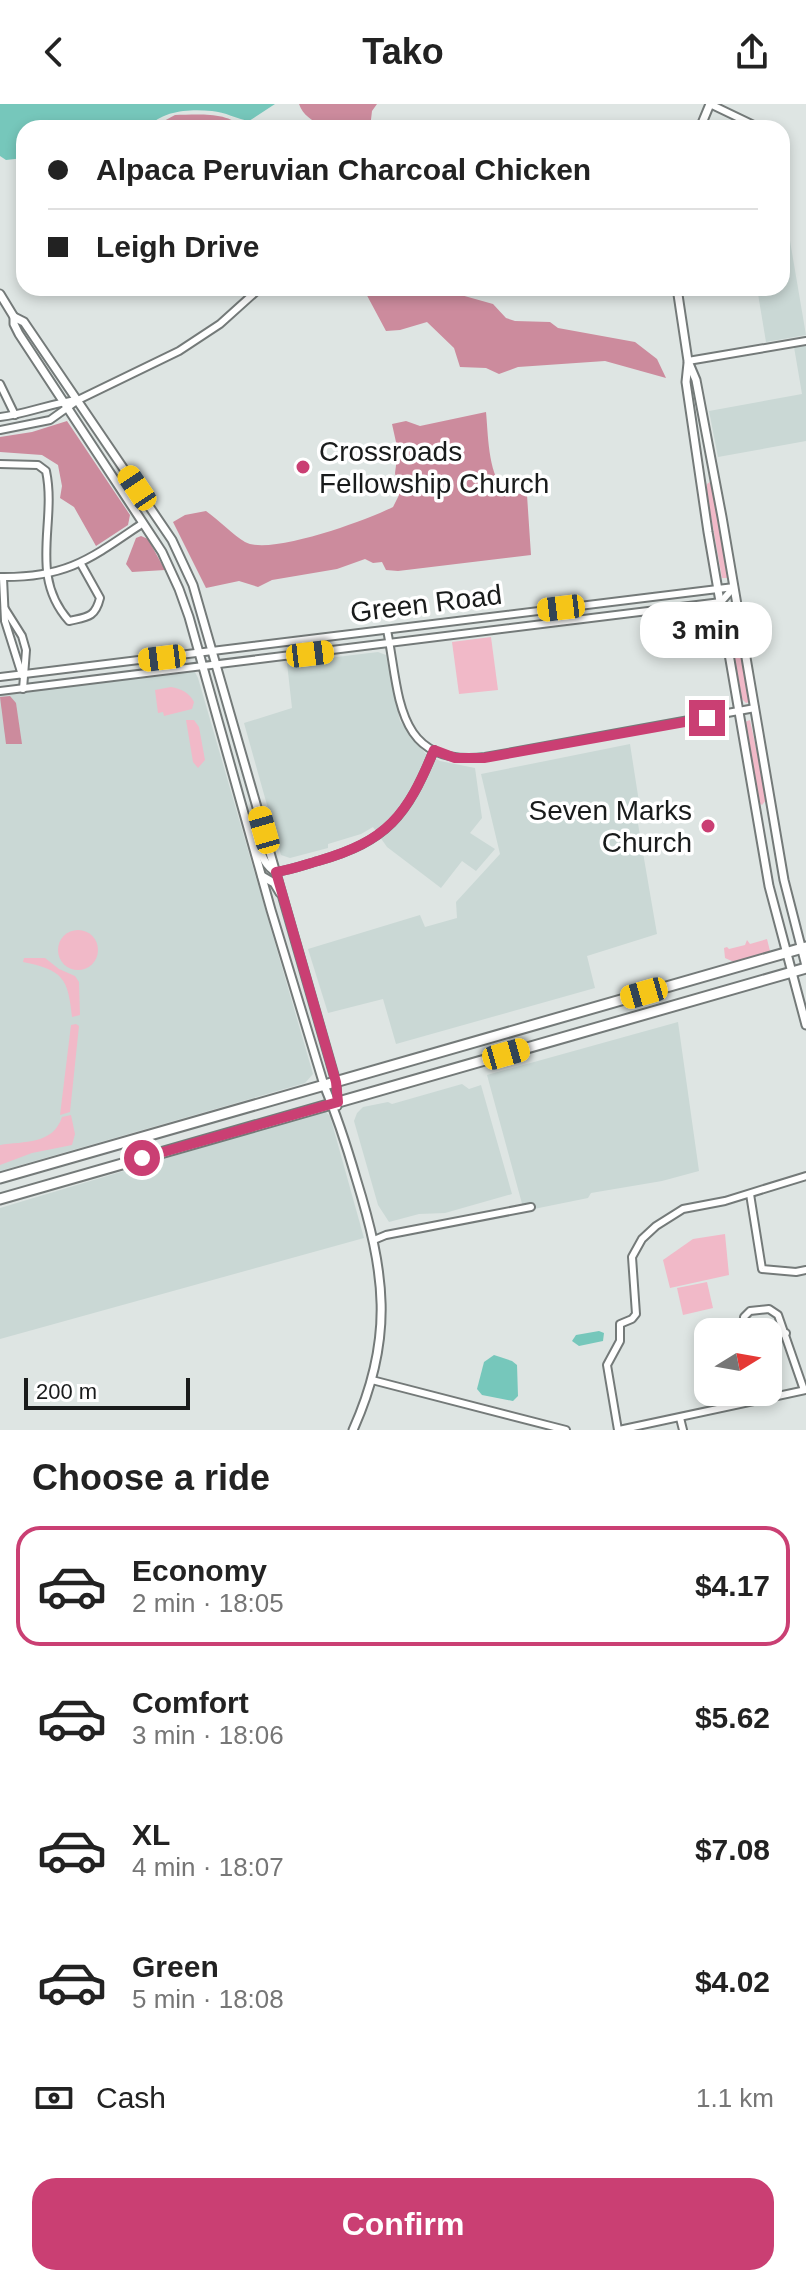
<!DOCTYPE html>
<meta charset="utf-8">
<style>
body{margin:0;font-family:Helvetica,sans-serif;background:#f6f6f6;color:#222;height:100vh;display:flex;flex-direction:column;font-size:30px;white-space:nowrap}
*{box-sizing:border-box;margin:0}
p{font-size:26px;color:#767676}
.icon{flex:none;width:44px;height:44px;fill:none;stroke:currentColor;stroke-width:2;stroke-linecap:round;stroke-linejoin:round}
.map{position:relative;height:1326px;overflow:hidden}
.details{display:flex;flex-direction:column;background:#fff;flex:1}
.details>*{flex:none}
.top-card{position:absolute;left:16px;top:16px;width:774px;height:176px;border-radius:24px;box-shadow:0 4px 12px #0003;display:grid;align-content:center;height:176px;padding:0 32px;background:#fff}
.needle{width:52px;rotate:79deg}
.buttons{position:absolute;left:694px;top:1214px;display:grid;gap:16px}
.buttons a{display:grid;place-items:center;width:88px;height:88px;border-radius:16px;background:#fff;box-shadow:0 4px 12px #0003;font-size:40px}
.scale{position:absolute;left:24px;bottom:20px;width:166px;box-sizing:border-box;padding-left:8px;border:4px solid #191b1b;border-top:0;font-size:22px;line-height:28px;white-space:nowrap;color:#191b1b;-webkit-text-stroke:6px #fff;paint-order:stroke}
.end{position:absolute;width:36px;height:36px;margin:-18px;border:10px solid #ca3f73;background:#fff;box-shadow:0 0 0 4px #fff}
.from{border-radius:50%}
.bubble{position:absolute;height:56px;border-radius:24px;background:#fff;box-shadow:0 4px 12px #0003;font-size:26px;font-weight:700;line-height:56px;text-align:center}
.car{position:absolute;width:24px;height:48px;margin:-24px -12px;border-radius:10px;box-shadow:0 0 6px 2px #0007;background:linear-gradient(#f5c518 24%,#345 0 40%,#f5c518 0 76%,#345 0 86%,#f5c518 0)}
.top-card b{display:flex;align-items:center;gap:28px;height:76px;font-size:30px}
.top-card b+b{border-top:2px solid #e0e0e0}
.top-card i{width:20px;height:20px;background:#222}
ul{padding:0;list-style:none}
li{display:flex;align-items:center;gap:24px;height:120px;margin:0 16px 12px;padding:0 16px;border:4px solid transparent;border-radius:24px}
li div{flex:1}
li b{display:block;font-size:30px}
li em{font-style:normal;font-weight:700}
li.active{border-color:#ca3f73}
li>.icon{width:72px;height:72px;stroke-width:1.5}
h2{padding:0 32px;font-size:36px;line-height:96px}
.pay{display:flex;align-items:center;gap:20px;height:88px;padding:0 32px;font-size:30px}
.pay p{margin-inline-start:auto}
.cta{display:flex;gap:16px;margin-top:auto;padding:16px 32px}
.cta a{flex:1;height:92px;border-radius:24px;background:#ca3f73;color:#fff;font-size:32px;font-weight:700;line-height:92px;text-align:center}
header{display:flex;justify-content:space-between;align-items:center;height:104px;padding:0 32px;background:#fff;font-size:36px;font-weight:700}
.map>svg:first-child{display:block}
.built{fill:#cad8d5}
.green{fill:#f1b9c8}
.forest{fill:#cc8b9d}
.water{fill:#76c7bb}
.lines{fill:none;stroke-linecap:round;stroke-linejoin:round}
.minor-casing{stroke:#747a79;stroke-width:10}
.major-casing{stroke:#747a79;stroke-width:11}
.highway-casing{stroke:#747a79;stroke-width:13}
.minor{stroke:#fff;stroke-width:6}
.major{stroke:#fff;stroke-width:7}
.highway{stroke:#fff;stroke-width:9}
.route{stroke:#ca3f73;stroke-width:10}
.poi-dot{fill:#ca3f73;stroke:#fff;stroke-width:3}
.labels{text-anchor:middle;stroke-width:7;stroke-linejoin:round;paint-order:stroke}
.poi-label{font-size:28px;fill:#191b1b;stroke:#fff;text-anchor:start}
.street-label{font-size:28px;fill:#191b1b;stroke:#fff}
</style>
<header><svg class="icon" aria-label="back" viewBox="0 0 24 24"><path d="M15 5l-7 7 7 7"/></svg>Tako<svg class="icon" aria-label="share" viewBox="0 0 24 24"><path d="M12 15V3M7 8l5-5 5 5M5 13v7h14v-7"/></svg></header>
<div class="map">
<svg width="806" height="1326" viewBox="0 0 806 1326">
<rect width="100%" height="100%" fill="#dee5e3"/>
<g class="built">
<polygon points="789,131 806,231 766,238 757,184 782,184 782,132"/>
<polygon points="806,242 806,337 718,353 709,307 802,290 794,243"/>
<polygon points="378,548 386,551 400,617 425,649 440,657 475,664 482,714 470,729 495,745 476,767 462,757 441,784 387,743 373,723 361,730 328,740 328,744 290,754 281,751 244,619 292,604 287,559"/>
<polygon points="187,567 195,568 198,574 313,970 305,979 0,1067 0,590"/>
<polygon points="630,640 639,698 637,714 657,830 587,852 595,884 396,940 383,895 328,909 308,845 420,811 425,823 457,814 456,798 500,750 481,670"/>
<polygon points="678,918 699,1067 662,1077 591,1089 588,1094 524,1107 487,971"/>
<polygon points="462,980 469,985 481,981 512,1090 445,1109 419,1110 389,1118 378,1101 354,1017 357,1009 363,1003 388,998 392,1000"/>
<polygon points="321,1008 326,1008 330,1012 364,1134 0,1235 0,1104"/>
</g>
<g class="green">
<polygon points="710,378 713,380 729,474 722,474 707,390 707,380"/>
<polygon points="729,504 732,506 750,593 749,598 746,599 742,595 726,506"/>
<polygon points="491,533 498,586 459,590 452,538"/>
<path d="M 171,583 C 181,585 189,588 194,598 L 192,605 L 164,612 L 163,608 L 158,609 L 155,586 Z"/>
<polygon points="186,616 194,616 199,623 205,656 198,664 193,658"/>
<polygon points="750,616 767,695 762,701 759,699 745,618"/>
<circle cx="78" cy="846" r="20"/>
<polygon points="767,835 770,847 734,858 725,854 724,844 727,843 729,845 745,841 747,836 750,840"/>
<path d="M 24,854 L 45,854 L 59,865 L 75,872 L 79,878 L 80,911 L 72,913 C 68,874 63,866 23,858 Z"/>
<polygon points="76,920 79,922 70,1008 60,1011 71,921"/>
<path d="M 71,1011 L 75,1030 L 72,1041 L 32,1049 L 0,1061 L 0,1041 C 24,1037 53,1041 62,1013 Z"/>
<polygon points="725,1130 729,1171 670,1184 663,1156 693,1135"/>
<polygon points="707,1178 713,1204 683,1211 677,1184"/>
</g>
<g class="forest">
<path d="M 299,0 L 377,0 L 372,7 L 370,24 C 346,24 309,27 299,0 Z"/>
<path d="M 175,11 C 196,11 227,7 243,24 L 151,24 Z"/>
<polygon points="363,184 436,184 493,200 506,214 515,217 550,218 558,224 635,238 657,255 666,274 605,257 518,263 499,270 486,264 460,263 454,244 427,218 400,226 386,227"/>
<path d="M 486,308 C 488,327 488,370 503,383 C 509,389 519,390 527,391 L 531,451 L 398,467 L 386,466 L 382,458 L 373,459 L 365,455 L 337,465 L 272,476 L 258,483 L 239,477 L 206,484 L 173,418 L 185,411 L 206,407 C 219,416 233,431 245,438 C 270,452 367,416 393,403 L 399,391 L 395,369 L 398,347 L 392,320 L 406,317 L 420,322 Z"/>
<polygon points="67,317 130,411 128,421 96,442 74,403 60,394 62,382 58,361 42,351 0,348 0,333 32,328"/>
<polygon points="141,432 148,435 165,466 132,468 126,460 136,434"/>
<polygon points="10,592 16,599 22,640 6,640 0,593"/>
</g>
<g class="water">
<path d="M 0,0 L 275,0 L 249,17 C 237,15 225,8 212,7 C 190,5 163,6 147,24 L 24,24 L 24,54 L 6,56 L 0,52 Z"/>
<polygon points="599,1227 604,1229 603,1237 579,1242 572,1237 576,1231"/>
<polygon points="494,1251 512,1257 517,1261 518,1292 513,1297 482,1291 477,1285 484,1258"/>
</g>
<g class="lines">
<g class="minor-casing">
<g id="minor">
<polyline points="710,0 760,24"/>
<polyline points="782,40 784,42"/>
<polyline points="688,257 806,237"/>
<polyline points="0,280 15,311"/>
<path d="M 0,313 C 27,310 51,299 78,296"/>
<polyline points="0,326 50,316 78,296 179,247 220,220 260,184"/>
<path d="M 0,360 L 38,361 L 46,367 C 57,419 28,471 69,517 C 87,513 95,514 100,494 L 81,460"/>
<path d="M 0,473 C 67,474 90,455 143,419"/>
<polyline points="3,474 5,517 22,571"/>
<polyline points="5,505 22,532 26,546 23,585"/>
<path d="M 387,526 C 400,589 394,664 485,653 L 755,604"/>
<polyline points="0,573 734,483"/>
<polyline points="0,587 721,498 734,483"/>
<path d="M 276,768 C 291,766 304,761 318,757 C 388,737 407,712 434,646"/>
<polyline points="750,1090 762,1165 796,1168 806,1166"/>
<polyline points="374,1136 386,1131 531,1103"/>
<polyline points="743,1228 744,1213 750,1207 769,1205 778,1211 804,1286"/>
<polyline points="768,1232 786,1229"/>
<polyline points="372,1276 566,1326"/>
<polyline points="680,1314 683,1326"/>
<polyline points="618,1326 607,1261 620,1237 620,1220 632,1215 636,1210 632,1153 642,1135 656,1122 683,1105 725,1097 806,1072"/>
<polyline points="619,1326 806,1286"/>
</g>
</g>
<g class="major-casing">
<g id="major">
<polyline points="700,24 710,0"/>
<polyline points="677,184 688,257 696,276 722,413 784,776 806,862"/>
<path d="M 0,190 L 14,213 L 14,220 L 19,230 L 162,448 L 179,485 L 189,513 L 271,806 L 324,981 C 337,1012 347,1043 356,1074 C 385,1168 395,1233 353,1326"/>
<polyline points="14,213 24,218 172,436 193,481 336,978 337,1002"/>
<polyline points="688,259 686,278 708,428 769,782 806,921"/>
<path d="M 251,724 C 261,739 259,759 276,768"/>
<polyline points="262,772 274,779 280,789"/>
</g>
</g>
<g class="highway-casing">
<g id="highway">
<polyline points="0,1074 806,843"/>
<polyline points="0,1095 806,864"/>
</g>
</g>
<use href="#minor" class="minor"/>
<use href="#major" class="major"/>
<use href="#highway" class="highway"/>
</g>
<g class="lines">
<path class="route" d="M 142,1054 L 338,998 L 336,978 L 276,768 C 291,766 304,761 318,757 C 387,737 407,712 434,646 L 455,654 L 484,654 L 707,614"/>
</g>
<g class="poi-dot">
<circle cx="303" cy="363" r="8"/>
<circle cx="708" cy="722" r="8"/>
</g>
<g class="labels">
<g class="poi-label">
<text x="319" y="357">Crossroads<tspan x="319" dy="32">Fellowship Church</tspan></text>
<text x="692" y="716" text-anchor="end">Seven Marks<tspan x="692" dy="32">Church</tspan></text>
</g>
<g class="street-label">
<text transform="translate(426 499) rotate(-7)" y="10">Green Road</text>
</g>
</g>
</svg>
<div class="buttons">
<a><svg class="needle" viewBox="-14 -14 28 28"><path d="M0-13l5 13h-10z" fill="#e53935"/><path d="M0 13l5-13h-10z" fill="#767676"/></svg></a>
</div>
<div class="scale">200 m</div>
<i class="end from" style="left:142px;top:1054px"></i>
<i class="end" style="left:707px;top:614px"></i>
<div class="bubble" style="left:640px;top:498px;width:132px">3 min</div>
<i class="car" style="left:137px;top:384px;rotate:326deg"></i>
<i class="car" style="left:561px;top:504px;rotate:263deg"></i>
<i class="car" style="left:310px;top:550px;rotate:83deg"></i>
<i class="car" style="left:162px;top:554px;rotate:263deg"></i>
<i class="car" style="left:264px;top:726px;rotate:344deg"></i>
<i class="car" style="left:644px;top:889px;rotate:254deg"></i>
<i class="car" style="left:506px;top:950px;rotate:74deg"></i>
<div class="top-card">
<b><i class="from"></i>Alpaca Peruvian Charcoal Chicken</b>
<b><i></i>Leigh Drive</b>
</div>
</div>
<section class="details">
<h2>Choose a ride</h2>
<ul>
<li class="active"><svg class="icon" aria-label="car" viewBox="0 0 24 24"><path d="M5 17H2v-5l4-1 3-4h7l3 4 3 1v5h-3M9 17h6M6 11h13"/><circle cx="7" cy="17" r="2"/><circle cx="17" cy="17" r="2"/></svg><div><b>Economy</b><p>2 min · 18:05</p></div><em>$4.17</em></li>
<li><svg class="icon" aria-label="car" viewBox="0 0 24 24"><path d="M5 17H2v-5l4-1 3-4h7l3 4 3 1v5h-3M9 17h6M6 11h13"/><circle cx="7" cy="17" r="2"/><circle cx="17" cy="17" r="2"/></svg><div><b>Comfort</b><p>3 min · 18:06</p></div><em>$5.62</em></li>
<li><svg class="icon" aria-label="car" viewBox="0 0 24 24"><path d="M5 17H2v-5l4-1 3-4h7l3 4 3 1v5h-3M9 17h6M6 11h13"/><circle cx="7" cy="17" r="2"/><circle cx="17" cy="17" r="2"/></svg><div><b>XL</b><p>4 min · 18:07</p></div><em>$7.08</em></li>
<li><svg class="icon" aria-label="car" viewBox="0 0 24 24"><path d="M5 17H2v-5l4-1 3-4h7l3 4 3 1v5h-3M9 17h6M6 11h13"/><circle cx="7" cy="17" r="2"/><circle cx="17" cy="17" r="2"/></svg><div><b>Green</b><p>5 min · 18:08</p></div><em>$4.02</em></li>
</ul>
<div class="pay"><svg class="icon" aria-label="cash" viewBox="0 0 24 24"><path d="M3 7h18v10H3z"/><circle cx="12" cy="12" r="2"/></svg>Cash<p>1.1 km</p></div>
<div class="cta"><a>Confirm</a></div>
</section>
